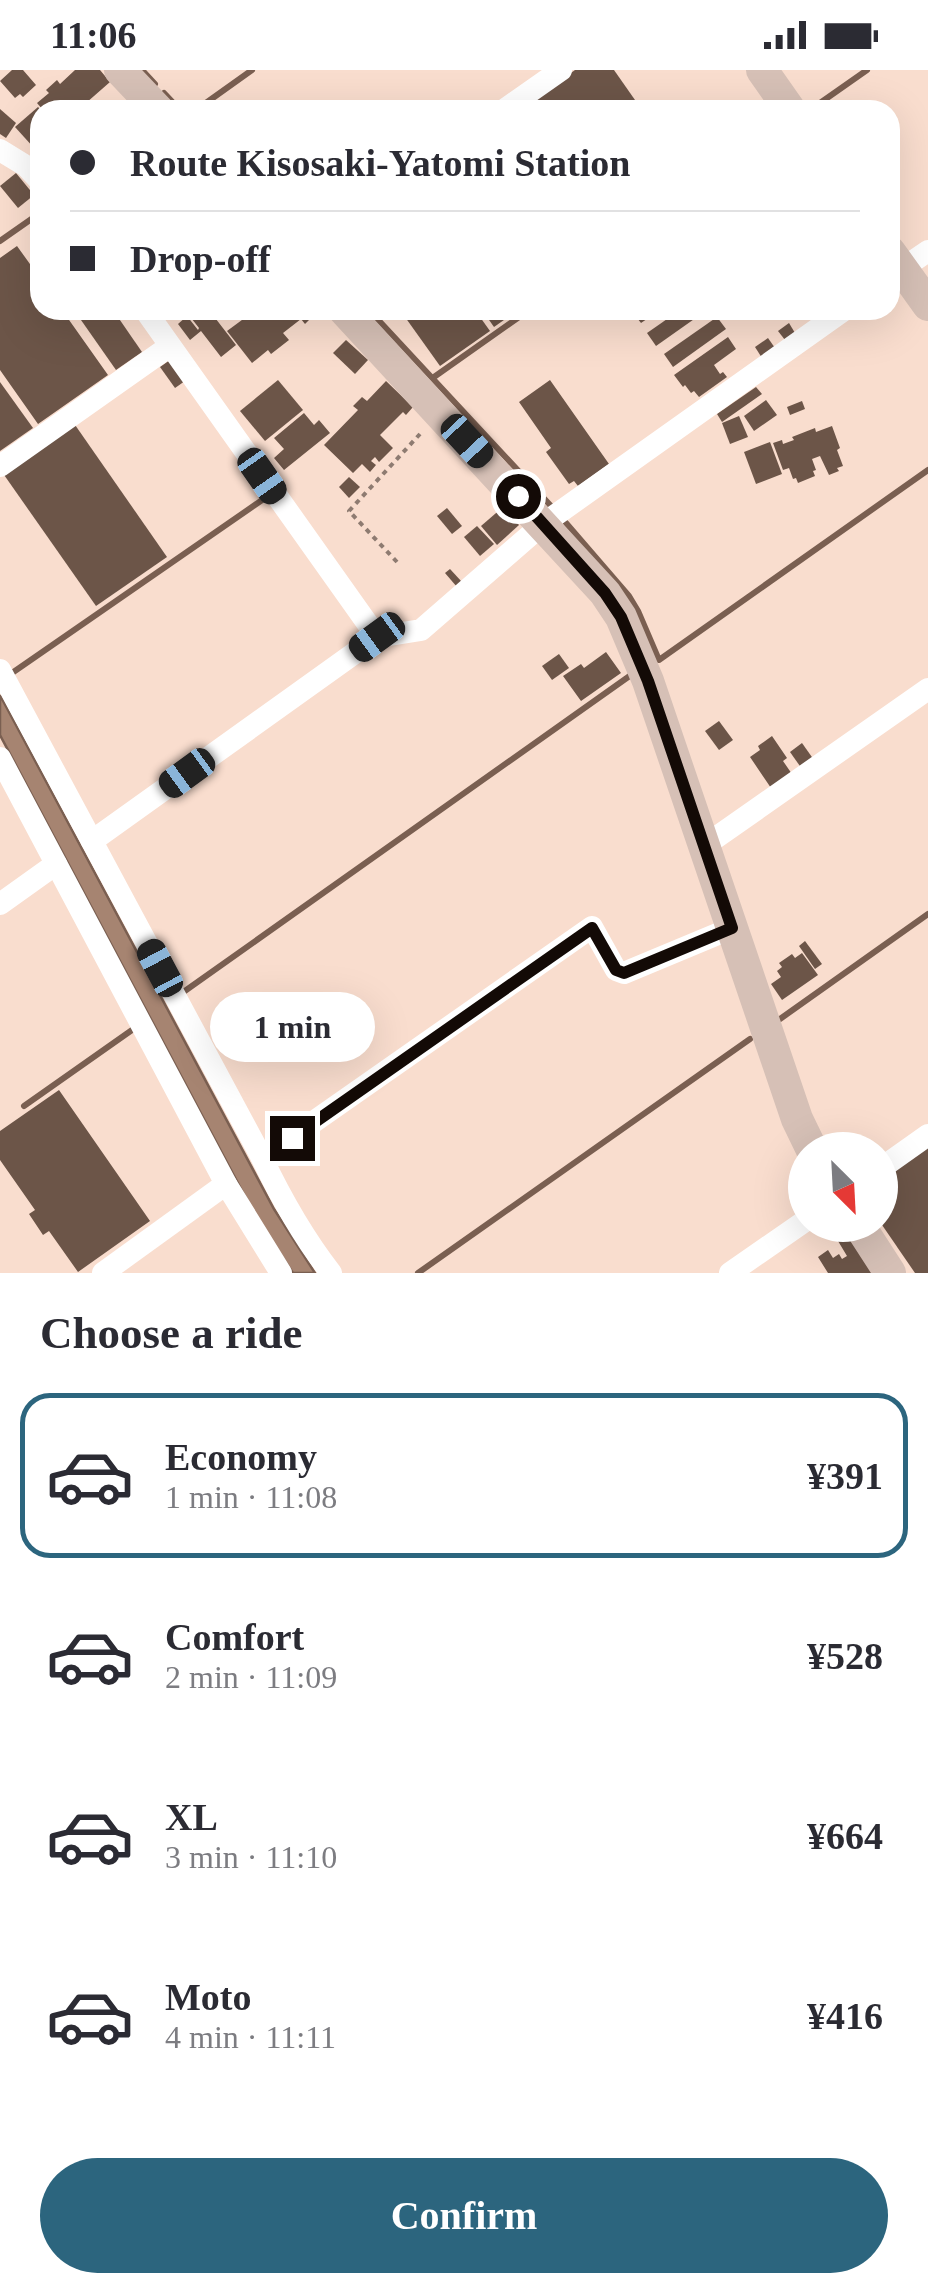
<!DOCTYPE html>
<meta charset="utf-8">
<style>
body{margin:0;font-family:"Times New Roman",serif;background:#f7f7f7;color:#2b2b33;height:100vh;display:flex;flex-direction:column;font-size:38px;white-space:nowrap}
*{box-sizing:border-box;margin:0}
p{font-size:32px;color:#7c7c81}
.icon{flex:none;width:55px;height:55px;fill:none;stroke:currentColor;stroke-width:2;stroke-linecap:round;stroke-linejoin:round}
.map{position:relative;height:1203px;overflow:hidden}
.sheet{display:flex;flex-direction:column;background:#fff;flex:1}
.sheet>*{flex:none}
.guide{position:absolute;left:30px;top:30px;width:870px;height:220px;border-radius:30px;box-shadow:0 10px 40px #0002;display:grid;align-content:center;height:220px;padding:0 40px;background:#fff}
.needle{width:65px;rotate:156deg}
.controls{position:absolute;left:788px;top:1062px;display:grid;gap:20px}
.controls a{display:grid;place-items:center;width:110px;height:110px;border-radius:50%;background:#fff;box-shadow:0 10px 40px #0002;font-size:50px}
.end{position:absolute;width:45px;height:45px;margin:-22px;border:12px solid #130a06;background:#fff;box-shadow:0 0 0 5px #fff}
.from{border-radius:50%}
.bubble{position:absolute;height:70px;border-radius:35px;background:#fff;box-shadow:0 10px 40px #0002;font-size:32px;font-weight:600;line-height:70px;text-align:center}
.car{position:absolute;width:30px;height:60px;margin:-30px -15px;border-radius:12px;box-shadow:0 0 8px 2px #0007;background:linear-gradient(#222 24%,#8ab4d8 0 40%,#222 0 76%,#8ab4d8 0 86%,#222 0)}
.guide b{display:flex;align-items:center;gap:35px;height:95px;font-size:38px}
.guide b+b{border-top:2px solid #e1e1e2}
.guide i{width:25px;height:25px;background:#2b2b33}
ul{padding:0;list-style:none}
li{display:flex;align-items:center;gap:30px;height:165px;margin:0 20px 15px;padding:0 20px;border:5px solid transparent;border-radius:30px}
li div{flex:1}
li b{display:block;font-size:38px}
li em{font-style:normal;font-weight:600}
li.on{border-color:#2c657e}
li>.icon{width:90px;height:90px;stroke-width:1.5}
h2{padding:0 40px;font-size:45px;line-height:120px}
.action{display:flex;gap:20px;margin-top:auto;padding:20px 40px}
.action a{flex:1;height:115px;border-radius:60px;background:#2c657e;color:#fff;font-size:40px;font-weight:600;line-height:115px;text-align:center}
.status{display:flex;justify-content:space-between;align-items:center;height:70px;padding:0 50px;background:#fff;direction:ltr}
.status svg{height:28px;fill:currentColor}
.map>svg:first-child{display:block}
.water{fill:#a68471;stroke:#7a5f51;stroke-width:2.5}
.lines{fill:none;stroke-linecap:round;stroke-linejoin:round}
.stream{stroke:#7a5f51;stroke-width:6}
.building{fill:#6c5548}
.path{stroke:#8e7b71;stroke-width:4;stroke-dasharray:5 5;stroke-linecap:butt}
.street{stroke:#fff;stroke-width:22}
.secondary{stroke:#d6c0b6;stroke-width:32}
.route{stroke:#130a06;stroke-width:12}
</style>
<div class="status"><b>11:06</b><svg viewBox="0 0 49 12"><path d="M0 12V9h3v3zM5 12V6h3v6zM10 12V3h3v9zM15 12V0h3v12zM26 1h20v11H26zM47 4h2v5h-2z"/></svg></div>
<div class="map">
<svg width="928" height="1203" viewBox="0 0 928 1203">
<rect width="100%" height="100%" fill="#f9ddce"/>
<polygon class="water" points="0,625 274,1139 315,1203 293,1203 257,1149 0,665"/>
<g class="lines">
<g class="stream">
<polyline points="142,0 155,14"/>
<polyline points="164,23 180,40"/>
<polyline points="196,40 252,0"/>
<polyline points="810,40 867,0"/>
<polyline points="0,171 40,143"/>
<polyline points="369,240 551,436"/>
<polyline points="434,307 529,240"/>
<polyline points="566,453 629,526 638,541 659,590 928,400"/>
<polyline points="12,603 265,428"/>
<polyline points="182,923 631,605"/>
<polyline points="780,949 928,844"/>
<polyline points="24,1036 132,960"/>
<polyline points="418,1203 750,969"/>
</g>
</g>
<g class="building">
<polygon points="12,0 23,0 36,15 23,27 20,24 15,28 0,11"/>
<polygon points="75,0 100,0 110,12 78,40 43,40 37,33 49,23 46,20 57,10 60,14"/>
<polygon points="575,0 614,0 642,40 519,40"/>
<polygon points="38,37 40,39 40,72 34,78 15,57"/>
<polygon points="0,39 16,53 6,68 0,64"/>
<polygon points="16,103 34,125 18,138 0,116"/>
<polygon points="40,158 40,179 30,166"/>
<polygon points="17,176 40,208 40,240 62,240 108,305 38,354 0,300 0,188"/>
<polygon points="74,240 113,240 142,282 116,300"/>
<polygon points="193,240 209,240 236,275 221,287 201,261 190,270 178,254 187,246 198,260 199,258 188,244"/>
<polygon points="261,240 292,240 296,245 302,240 309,250 305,254 301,249 283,263 289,270 271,284 268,280 252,293 227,261 246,247 249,250"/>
<polygon points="400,240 475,240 490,261 440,296"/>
<polygon points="482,240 518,240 494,257"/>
<polygon points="631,240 660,240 641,253"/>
<polygon points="680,240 707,240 656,276 647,263"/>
<polygon points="717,247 726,259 673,297 664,284"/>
<polygon points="789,253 795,263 785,270 778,261"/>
<polygon points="728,267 736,279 714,295 720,304 723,302 727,307 699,327 694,321 691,323 685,315 683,317 674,305"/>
<polygon points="768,268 775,278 762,288 755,277"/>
<polygon points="346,270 368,290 355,304 333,283"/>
<polygon points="170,290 185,311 175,318 160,297"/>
<polygon points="278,310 303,340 265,371 240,341"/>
<polygon points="550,310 609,394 578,416 574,411 569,414 546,382 551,378 519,332"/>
<polygon points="386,311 413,337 406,345 403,342 380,365 393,378 379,392 375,387 371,391 376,395 370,402 362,394 353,403 324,375 358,340 353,336 362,327 367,331"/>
<polygon points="0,312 33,358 0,381"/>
<polygon points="756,317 762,324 722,352 717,344"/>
<polygon points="766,330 777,345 754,361 744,346"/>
<polygon points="802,331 805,339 790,345 787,337"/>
<polygon points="304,343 314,355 319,350 330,363 284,400 274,388 284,379 274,368"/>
<polygon points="739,346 748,367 730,374 722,353"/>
<polygon points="73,352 167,487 96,536 2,402"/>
<polygon points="832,356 840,378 837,380 843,396 837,398 839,401 829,405 820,386 812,389 816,400 813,401 815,406 798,413 796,408 793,409 789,398 783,400 773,373 782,370 783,374 794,370 792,367 815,358 816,362"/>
<polygon points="770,372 782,404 756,414 744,382"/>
<polygon points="349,407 360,417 349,428 339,417"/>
<polygon points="503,437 519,455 497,475 481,456"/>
<polygon points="447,438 462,456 452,464 437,446"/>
<polygon points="477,456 494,474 480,486 464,467"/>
<polygon points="450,499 462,512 457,517 445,503"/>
<polygon points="606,582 621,603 581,631 563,606 581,594 584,598"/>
<polygon points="559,584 569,598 552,610 542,596"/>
<polygon points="719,651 733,670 719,680 705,661"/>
<polygon points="772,666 787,688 783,691 792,704 771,718 750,687 760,680 758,676"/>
<polygon points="802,673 814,690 802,699 790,682"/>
<polygon points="805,871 822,894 815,899 799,876"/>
<polygon points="802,883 818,905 782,930 771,914 781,907 777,901 782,897 779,893 792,884 795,888"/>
<polygon points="59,1020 150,1151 78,1202 49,1161 43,1165 29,1144 35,1140 0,1090 0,1061"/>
<polygon points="928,1076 928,1203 915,1203 880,1152 880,1109"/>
<polygon points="846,1159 873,1201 871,1203 828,1203 818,1187 828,1180 833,1188 839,1184 842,1189 847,1186 835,1166"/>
</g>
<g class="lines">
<polyline class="path" points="397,492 349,441 420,364"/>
<g class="street">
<polyline points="504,40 561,0"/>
<polyline points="0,80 26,96 40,111"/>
<polyline points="890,207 928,181"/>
<polyline points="145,240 377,567 421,560 543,454 844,240"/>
<polyline points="0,396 170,276"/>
<path d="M 0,600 L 262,1088 C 282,1130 303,1167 331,1203"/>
<polyline points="0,688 226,1114 281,1203"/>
<polyline points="92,771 377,567"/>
<polyline points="704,776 928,619"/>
<polyline points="0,834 56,794"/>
<polyline points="262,1088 592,857 616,900 624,903 732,858"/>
<polyline points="880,1099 928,1065"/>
<polyline points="103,1203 226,1114"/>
<polyline points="730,1203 805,1151"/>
</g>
<g class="secondary">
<polyline points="120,0 158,40"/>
<polyline points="762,0 790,40"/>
<polyline points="890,182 928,235"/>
<polyline points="344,240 605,523 621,547 648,611 797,1049 812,1080"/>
<polyline points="859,1155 890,1203"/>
</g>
</g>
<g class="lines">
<polyline class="route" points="292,1068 592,858 616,900 624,903 732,858 648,611 621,547 605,523 518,426"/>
</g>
</svg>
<div class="controls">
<a><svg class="needle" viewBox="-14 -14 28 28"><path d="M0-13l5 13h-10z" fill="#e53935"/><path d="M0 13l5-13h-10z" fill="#7c7c81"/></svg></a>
</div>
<i class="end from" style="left:518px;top:426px"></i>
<i class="end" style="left:292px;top:1068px"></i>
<div class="bubble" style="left:210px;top:922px;width:165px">1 min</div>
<i class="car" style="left:467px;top:371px;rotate:137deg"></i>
<i class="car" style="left:262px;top:406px;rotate:145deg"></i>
<i class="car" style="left:377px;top:567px;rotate:234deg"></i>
<i class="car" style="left:187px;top:703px;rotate:234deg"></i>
<i class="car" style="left:160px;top:898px;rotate:332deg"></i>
<div class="guide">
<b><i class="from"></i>Route Kisosaki-Yatomi Station</b>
<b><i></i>Drop-off</b>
</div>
</div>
<section class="sheet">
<h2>Choose a ride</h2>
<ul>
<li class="on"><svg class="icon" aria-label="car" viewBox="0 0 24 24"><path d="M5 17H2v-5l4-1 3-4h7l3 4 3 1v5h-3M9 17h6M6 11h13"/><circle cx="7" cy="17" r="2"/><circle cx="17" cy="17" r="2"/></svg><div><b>Economy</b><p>1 min · 11:08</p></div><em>¥391</em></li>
<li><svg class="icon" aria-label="car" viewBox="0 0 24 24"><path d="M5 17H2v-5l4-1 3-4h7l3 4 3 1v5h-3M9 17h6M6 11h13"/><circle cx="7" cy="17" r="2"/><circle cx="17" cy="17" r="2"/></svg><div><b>Comfort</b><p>2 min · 11:09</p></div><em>¥528</em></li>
<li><svg class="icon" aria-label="car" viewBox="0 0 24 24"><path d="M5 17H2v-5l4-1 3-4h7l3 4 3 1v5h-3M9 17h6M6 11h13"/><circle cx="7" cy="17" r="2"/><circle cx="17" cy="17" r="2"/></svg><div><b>XL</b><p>3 min · 11:10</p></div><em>¥664</em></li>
<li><svg class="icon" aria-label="car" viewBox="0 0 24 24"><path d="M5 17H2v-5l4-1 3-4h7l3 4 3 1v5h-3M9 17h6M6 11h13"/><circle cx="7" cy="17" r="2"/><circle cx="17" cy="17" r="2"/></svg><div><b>Moto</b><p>4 min · 11:11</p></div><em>¥416</em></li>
</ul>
<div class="action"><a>Confirm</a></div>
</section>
